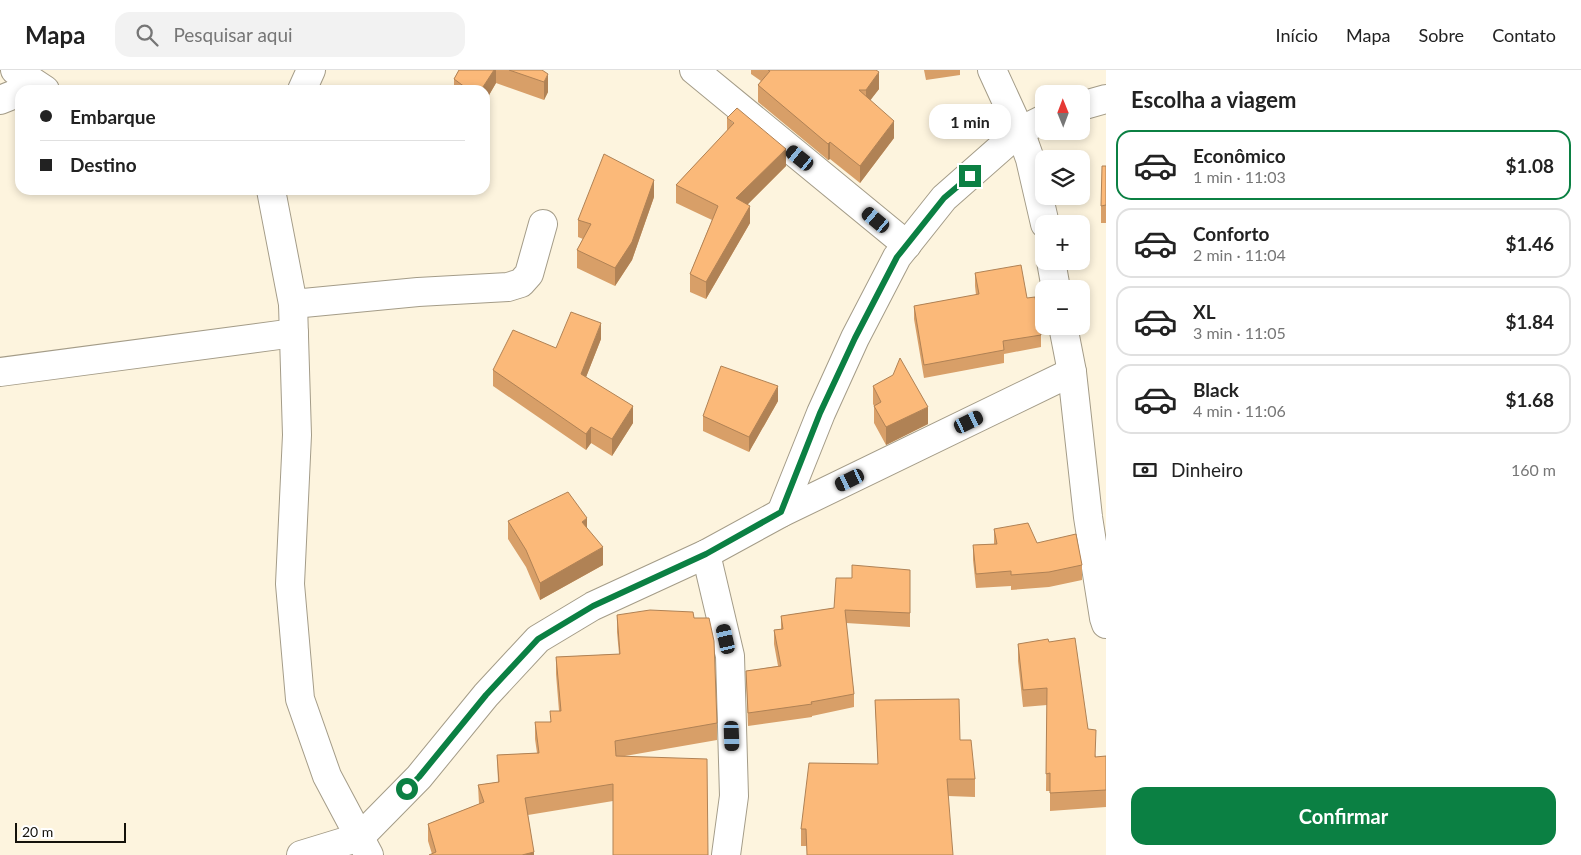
<!DOCTYPE html>
<html lang="pt">
<meta charset="utf-8">
<style>
body{margin:0;font-family:Lato,sans-serif;background:#f2f2f2;color:#222;height:100vh;display:flex;flex-direction:column;font-size:19px;white-space:nowrap}
*{box-sizing:border-box;margin:0}
p{font-size:16px;color:#767676}
.icon{flex:none;width:28px;height:28px;fill:none;stroke:currentColor;stroke-width:2;stroke-linecap:round;stroke-linejoin:round}
.map{position:relative;flex:1;overflow:hidden}
.drawer{display:flex;flex-direction:column;background:#fff;width:475px}
.drawer>*{flex:none}
.hud{position:absolute;left:15px;top:15px;width:475px;height:110px;border-radius:15px;box-shadow:0 2px 8px #0003;display:grid;align-content:center;height:110px;padding:0 25px;background:#fff}
.needle{width:32px;rotate:359deg}
.fabs{position:absolute;left:1035px;top:15px;display:grid;gap:10px}
.fabs a{display:grid;place-items:center;width:55px;height:55px;border-radius:10px;background:#fff;box-shadow:0 2px 8px #0003;font-size:25px}
.scale{position:absolute;left:15px;bottom:12px;width:111px;box-sizing:border-box;padding-left:5px;border:2px solid #15120b;border-top:0;font-size:14px;line-height:18px;white-space:nowrap;color:#15120b;-webkit-text-stroke:4px #fff;paint-order:stroke}
.end{position:absolute;width:22px;height:22px;margin:-11px;border:6px solid #0b8043;background:#fff;box-shadow:0 0 0 2px #fff}
.from{border-radius:50%}
.bubble{position:absolute;height:35px;border-radius:15px;background:#fff;box-shadow:0 2px 8px #0003;font-size:16px;font-weight:700;line-height:35px;text-align:center}
.car{position:absolute;width:15px;height:30px;margin:-15px -8px;border-radius:6px;box-shadow:0 0 4px 1px #0007;background:linear-gradient(#222 24%,#8ab4d8 0 40%,#222 0 76%,#8ab4d8 0 86%,#222 0)}
.hud b{display:flex;align-items:center;gap:18px;height:48px;font-size:19px}
.hud b+b{border-top:1px solid #e0e0e0}
.hud i{width:12px;height:12px;background:#222}
ul{padding:0;list-style:none}
li{display:flex;align-items:center;gap:15px;height:70px;margin:0 10px 8px;padding:0 15px;border:2px solid #e0e0e0;border-radius:15px}
li div{flex:1}
li b{display:block;font-size:19px}
li em{font-style:normal;font-weight:700}
li.on{border-color:#0b8043}
li>.icon{width:45px;height:45px;stroke-width:1.5}
h2{padding:0 25px;font-size:22px;line-height:60px}
.pay{display:flex;align-items:center;gap:12px;height:55px;padding:0 25px;font-size:19px}
.pay p{margin-inline-start:auto}
.action{display:flex;gap:10px;margin-top:auto;padding:10px 25px}
.action a{flex:1;height:58px;border-radius:15px;background:#0b8043;color:#fff;font-size:20px;font-weight:700;line-height:58px;text-align:center}
header{display:flex;align-items:center;gap:30px;box-sizing:border-box;height:70px;padding:0 25px;background:#fff;border-bottom:1px solid #e0e0e0}
header strong{font-size:24px}
nav{display:flex;gap:28px;margin-inline-start:auto;font-size:18px}
.search{width:350px;height:45px;background:#f2f2f2;display:flex;align-items:center;gap:12px;box-sizing:border-box;padding:0 18px;border-radius:15px;color:#767676;font-size:19px}
main{display:flex;flex:1;min-height:0}
.map>svg:first-child{display:block}
.lines{fill:none;stroke-linecap:round;stroke-linejoin:round}
.minor-casing{stroke:#a49c88;stroke-width:30}
.minor{stroke:#fff;stroke-width:28}
.wall{fill:#d89f68}
.shaded-wall{fill:#b08255}
.building{fill:#fbb979;stroke:#b08255}
.route{stroke:#0b8043;stroke-width:6}
</style>
<header>
<strong>Mapa</strong>
<div class="search"><svg class="icon" aria-label="search" viewBox="0 0 24 24"><circle cx="10" cy="10" r="6"/><path d="M15 15l6 6"/></svg>Pesquisar aqui</div>
<nav><a>Início</a><a>Mapa</a><a>Sobre</a><a>Contato</a></nav>
</header>
<main>
<div class="map">
<svg width="1106" height="785" viewBox="0 0 1106 785">
<rect width="100%" height="100%" fill="#fdf4de"/>
<g class="lines">
<g class="minor-casing">
<g id="minor">
<polyline points="15,0 45,20"/>
<polyline points="694,0 907,175"/>
<polyline points="992,0 1020,61 1030,89 1045,154"/>
<polyline points="302,20 311,0"/>
<polyline points="0,30 20,22"/>
<polyline points="1081,36 1106,29"/>
<polyline points="271,120 293,234 297,365 290,514 300,629 327,706 369,785"/>
<polyline points="1051,191 1056,219"/>
<polyline points="293,234 418,222 508,217 521,213 529,204 543,154"/>
<polyline points="1063,256 1072,302 1088,447 1104,548 1106,554"/>
<polyline points="0,302 294,263"/>
<polyline points="781,443 821,343 855,268 897,187 944,128 1020,61 1044,49"/>
<polyline points="706,484 730,586 734,726 726,785"/>
<polyline points="301,785 360,767 419,707 486,625 538,569 593,536 706,484 781,443 1072,302"/>
</g>
</g>
<use href="#minor" class="minor"/>
</g>
<g class="wall">
<polygon points="459,0 542,0 548,22 544,30 496,13 485,32 485,20 454,20 454,9"/>
<polygon points="751,0 876,0 879,19 870,30 894,68 860,113 830,89 828,90 758,32 758,15 761,11 751,4"/>
<polygon points="924,0 960,0 960,5 926,10"/>
<polygon points="727,48 786,96 748,134 750,153 706,229 690,222 690,204 712,150 676,133 676,115 727,61"/>
<polygon points="1106,96 1106,153 1101,153 1101,136"/>
<polygon points="654,127 632,190 615,216 577,198 577,180 583,169 578,167 578,150"/>
<polygon points="975,203 1027,228 1041,265 1041,277 1004,284 1004,293 924,308 914,249 914,236 976,225 975,216"/>
<polygon points="601,269 586,307 633,353 612,386 591,373 586,380 493,316 493,300 556,278"/>
<polygon points="873,316 928,354 886,375 874,353 874,336 873,334"/>
<polygon points="778,331 749,382 703,361 703,346"/>
<polygon points="508,451 587,458 603,495 540,530 526,497 508,469"/>
<polygon points="994,459 1037,473 1082,495 1082,510 1049,517 1011,520 1011,516 976,518 973,490 973,475 994,474"/>
<polygon points="910,500 910,557 846,553 854,624 854,637 812,646 812,647 748,656 746,601 778,596 774,574 774,560 781,559 781,546 834,538 852,508"/>
<polygon points="617,545 694,548 717,653 717,670 625,686 613,731 528,745 534,785 432,784 428,771 428,754 479,734 478,715 498,712 497,685 537,683 535,669 535,652 550,652 559,641 556,604 556,587 619,584 617,562"/>
<polygon points="1049,572 1088,659 1096,687 1106,686 1106,737 1050,741 1050,721 1046,721 1047,635 1023,637 1018,591 1018,574"/>
<polygon points="875,630 960,670 975,709 975,727 948,726 806,776 801,776 801,759 878,694"/>
</g>
<g class="shaded-wall">
<polygon points="494,0 496,0 496,13 485,32 485,20 481,20"/>
<polygon points="879,2 879,19 866,36 866,20"/>
<polygon points="548,4 548,22 544,30 544,12"/>
<polygon points="894,51 894,68 860,113 860,96"/>
<polygon points="830,72 830,89 828,90 828,74"/>
<polygon points="786,79 786,96 736,146 736,128"/>
<polygon points="654,110 654,127 632,190 615,216 615,198"/>
<polygon points="750,136 750,153 706,229 706,212"/>
<polygon points="601,253 601,269 581,320 581,304"/>
<polygon points="778,316 778,331 749,382 749,367"/>
<polygon points="633,336 633,353 612,386 612,369"/>
<polygon points="928,337 928,354 886,375 886,357"/>
<polygon points="591,357 591,373 586,380 586,364"/>
<polygon points="587,448 587,466 582,452"/>
<polygon points="603,477 603,495 540,530 540,513"/>
<polygon points="534,782 534,785 522,785"/>
</g>
<g class="building">
<polygon points="459,0 494,0 481,20 469,20 454,9"/>
<polygon points="509,0 542,0 548,4 544,12"/>
<polygon points="768,0 876,0 879,2 866,20 859,20 894,51 860,96 830,72 828,74 758,15 770,1"/>
<polygon points="737,38 786,79 736,128 750,136 706,212 690,204 718,136 676,115 734,53 727,48"/>
<polygon points="604,84 654,110 632,172 615,198 577,180 591,154 578,150"/>
<polygon points="1102,96 1106,96 1106,135 1101,136"/>
<polygon points="1021,195 1027,228 1035,227 1041,265 1003,271 1004,280 924,295 914,236 979,224 975,203"/>
<polygon points="571,242 601,253 581,304 633,336 612,369 591,357 586,364 493,300 513,260 556,278"/>
<polygon points="900,288 928,337 886,357 874,336 881,332 873,316 893,305"/>
<polygon points="721,296 778,316 749,367 703,346"/>
<polygon points="568,422 587,448 582,452 603,477 540,513 526,480 508,451"/>
<polygon points="1028,453 1037,473 1076,464 1082,495 1049,502 1011,505 1011,501 976,504 973,475 997,474 994,459"/>
<polygon points="852,495 910,500 910,543 845,540 854,624 811,632 812,634 748,643 746,601 781,596 774,560 783,559 781,546 834,538 836,508 852,508"/>
<polygon points="650,540 693,542 694,548 709,548 714,571 717,653 615,671 616,686 707,689 708,785 613,785 613,714 525,728 534,782 522,785 429,785 436,782 428,754 484,732 478,715 499,712 497,685 539,683 535,652 551,652 550,641 561,641 556,587 620,584 617,545"/>
<polygon points="1075,568 1088,659 1096,660 1095,687 1106,686 1106,720 1050,723 1050,703 1046,704 1047,618 1023,620 1018,574 1048,569 1049,572"/>
<polygon points="959,629 960,670 971,670 975,709 947,709 953,785 807,785 806,759 801,759 809,693 878,694 875,630"/>
</g>
<g class="lines">
<polyline class="route" points="407,719 419,707 486,625 538,569 593,536 706,484 781,442 820,343 855,268 897,187 944,128 970,106"/>
</g>
</svg>
<div class="fabs">
<a><svg class="needle" viewBox="-14 -14 28 28"><path d="M0-13l5 13h-10z" fill="#e53935"/><path d="M0 13l5-13h-10z" fill="#767676"/></svg></a>
<a><svg class="icon" aria-label="layers" viewBox="0 0 24 24"><path d="M12 4l9 5-9 5-9-5zM3 14l9 5 9-5"/></svg></a>
<a>+</a>
<a>−</a>
</div>
<div class="scale">20 m</div>
<i class="end from" style="left:407px;top:719px"></i>
<i class="end" style="left:970px;top:106px"></i>
<div class="bubble" style="left:929px;top:34px;width:82px">1 min</div>
<i class="car" style="left:800px;top:88px;rotate:309deg"></i>
<i class="car" style="left:876px;top:150px;rotate:310deg"></i>
<i class="car" style="left:969px;top:352px;rotate:64deg"></i>
<i class="car" style="left:850px;top:410px;rotate:244deg"></i>
<i class="car" style="left:726px;top:569px;rotate:347deg"></i>
<i class="car" style="left:732px;top:666px;rotate:178deg"></i>
<div class="hud">
<b><i class="from"></i>Embarque</b>
<b><i></i>Destino</b>
</div>
</div>
<section class="drawer">
<h2>Escolha a viagem</h2>
<ul>
<li class="on"><svg class="icon" aria-label="car" viewBox="0 0 24 24"><path d="M5 17H2v-5l4-1 3-4h7l3 4 3 1v5h-3M9 17h6M6 11h13"/><circle cx="7" cy="17" r="2"/><circle cx="17" cy="17" r="2"/></svg><div><b>Econômico</b><p>1 min · 11:03</p></div><em>$1.08</em></li>
<li><svg class="icon" aria-label="car" viewBox="0 0 24 24"><path d="M5 17H2v-5l4-1 3-4h7l3 4 3 1v5h-3M9 17h6M6 11h13"/><circle cx="7" cy="17" r="2"/><circle cx="17" cy="17" r="2"/></svg><div><b>Conforto</b><p>2 min · 11:04</p></div><em>$1.46</em></li>
<li><svg class="icon" aria-label="car" viewBox="0 0 24 24"><path d="M5 17H2v-5l4-1 3-4h7l3 4 3 1v5h-3M9 17h6M6 11h13"/><circle cx="7" cy="17" r="2"/><circle cx="17" cy="17" r="2"/></svg><div><b>XL</b><p>3 min · 11:05</p></div><em>$1.84</em></li>
<li><svg class="icon" aria-label="car" viewBox="0 0 24 24"><path d="M5 17H2v-5l4-1 3-4h7l3 4 3 1v5h-3M9 17h6M6 11h13"/><circle cx="7" cy="17" r="2"/><circle cx="17" cy="17" r="2"/></svg><div><b>Black</b><p>4 min · 11:06</p></div><em>$1.68</em></li>
</ul>
<div class="pay"><svg class="icon" aria-label="cash" viewBox="0 0 24 24"><path d="M3 7h18v10H3z"/><circle cx="12" cy="12" r="2"/></svg>Dinheiro<p>160 m</p></div>
<div class="action"><a>Confirmar</a></div>
</section>
</main>
